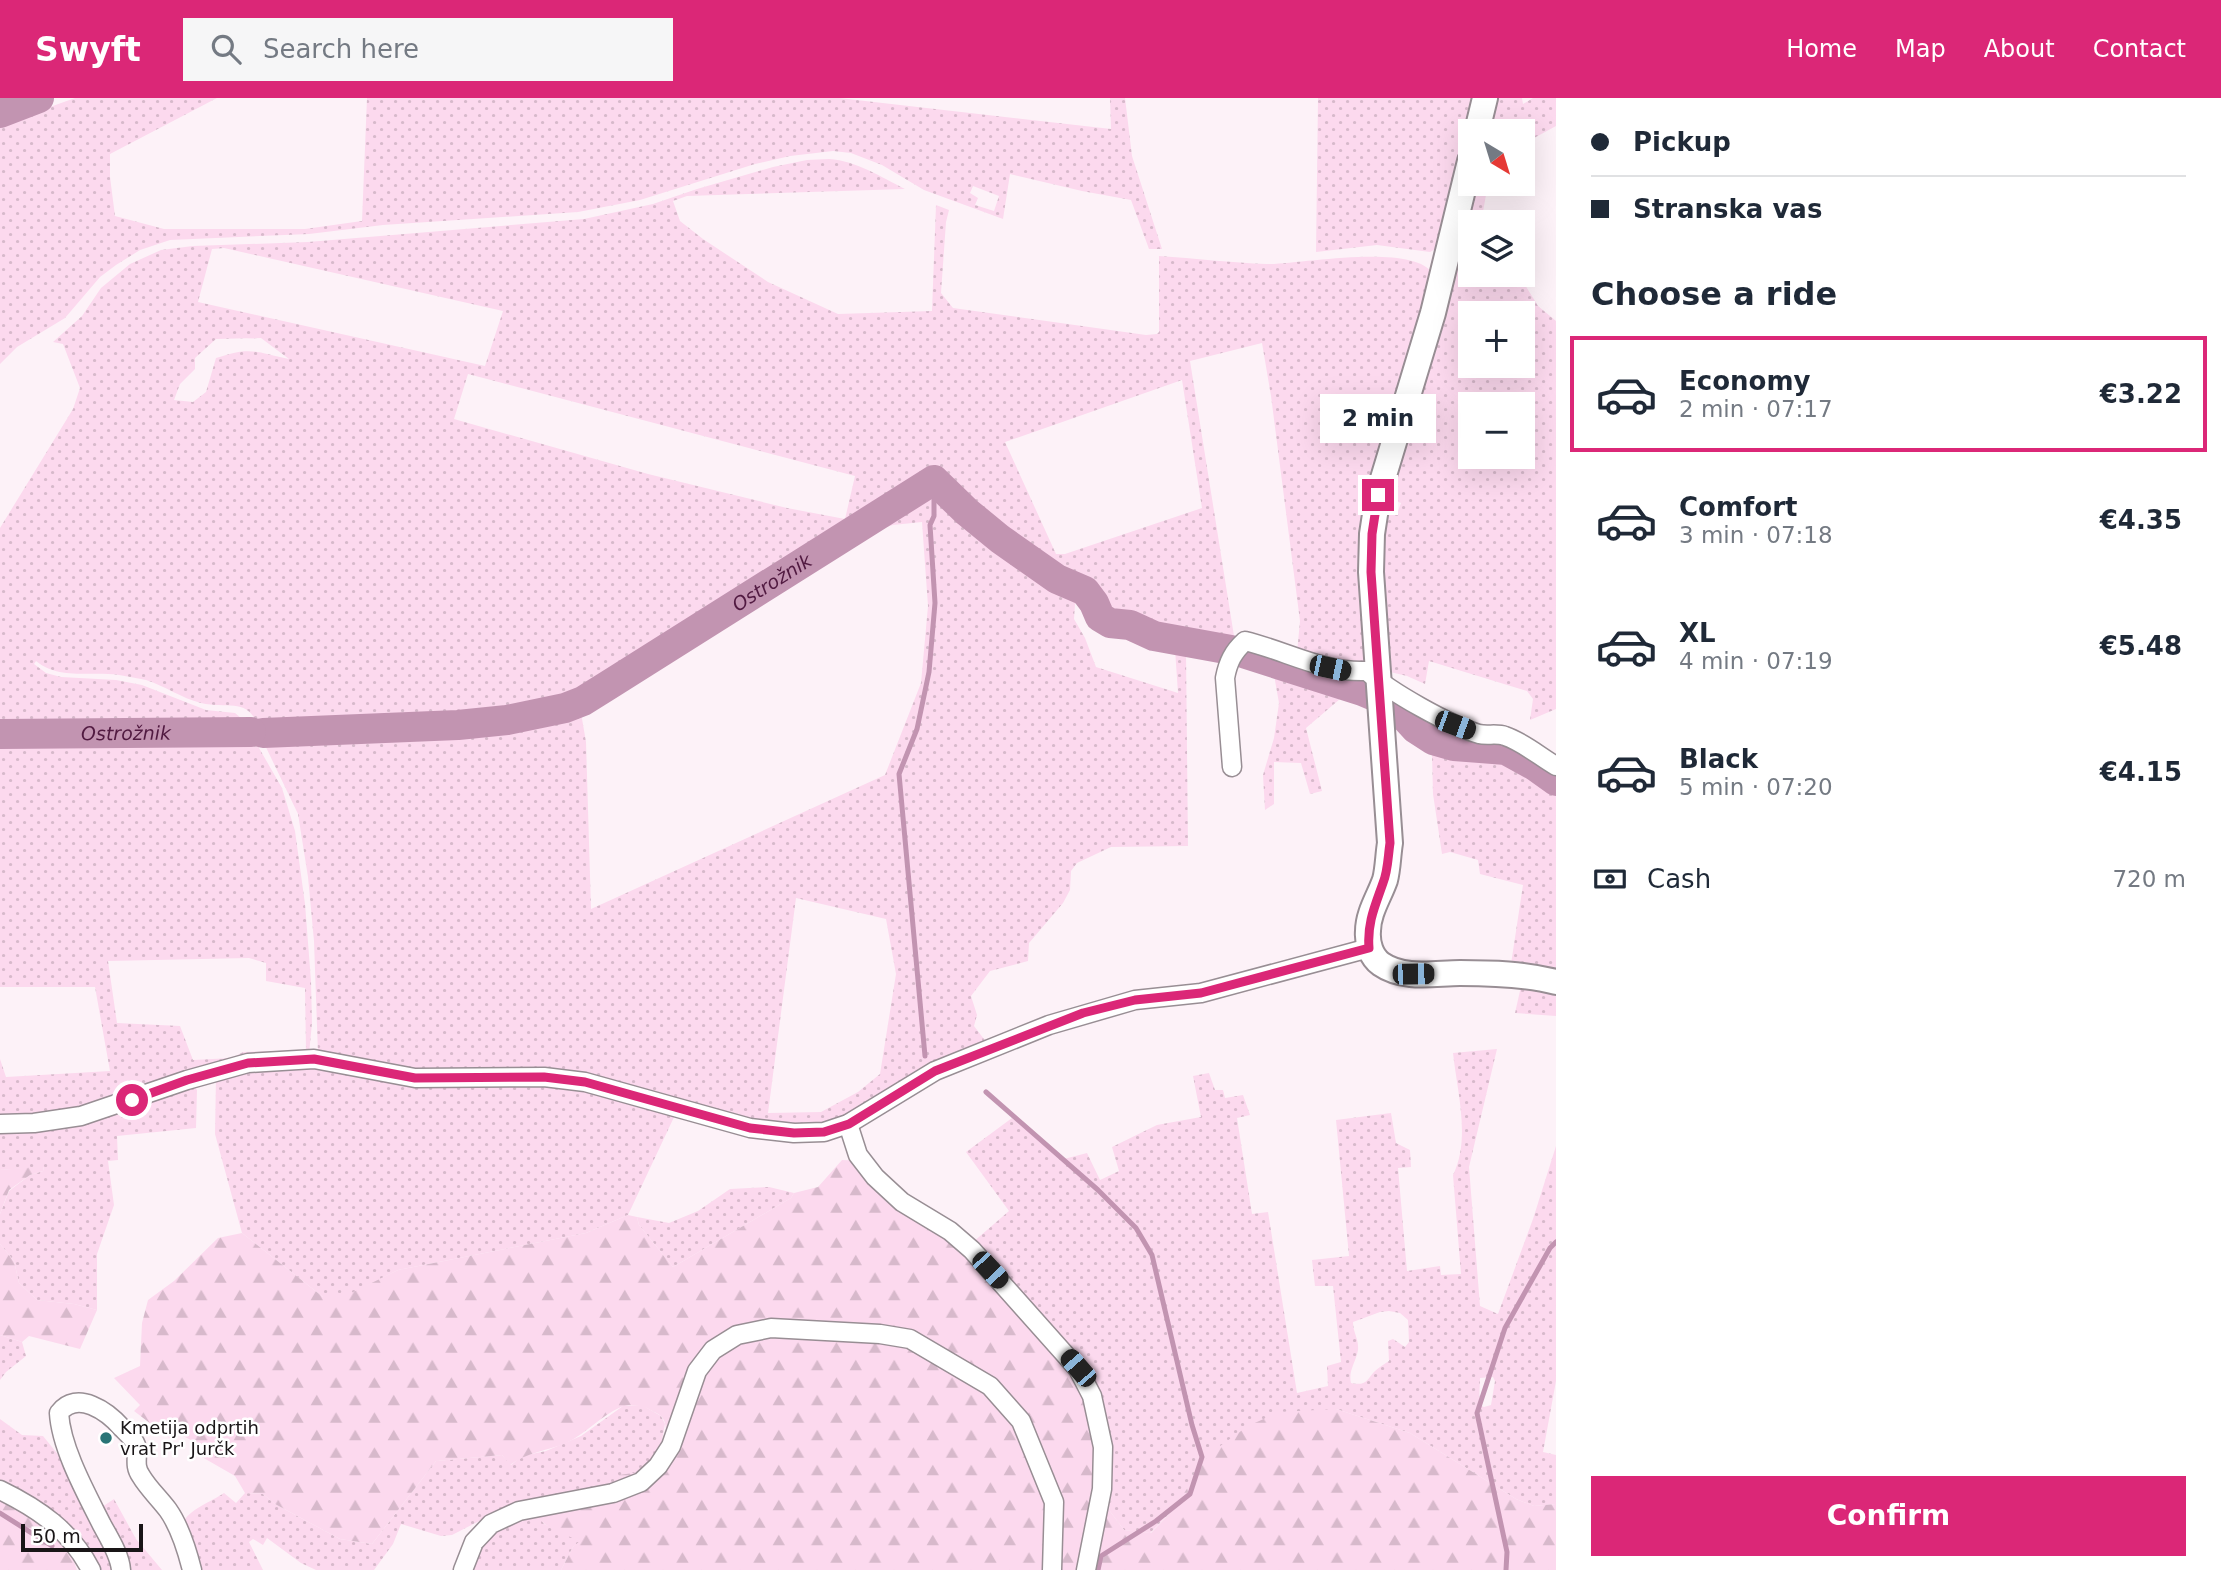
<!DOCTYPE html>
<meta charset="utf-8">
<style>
body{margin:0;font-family:"DejaVu Sans",sans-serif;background:#f6f6f7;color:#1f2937;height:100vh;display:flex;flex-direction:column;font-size:26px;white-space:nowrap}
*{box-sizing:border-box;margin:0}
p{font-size:23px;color:#747a83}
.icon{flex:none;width:38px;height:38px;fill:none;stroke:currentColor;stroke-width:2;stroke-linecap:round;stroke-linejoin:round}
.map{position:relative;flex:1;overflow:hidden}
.details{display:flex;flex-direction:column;background:#fff;width:665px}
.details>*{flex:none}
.guide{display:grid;align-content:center;height:154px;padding:0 35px;background:#fff}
.needle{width:46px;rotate:142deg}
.controls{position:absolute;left:1458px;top:21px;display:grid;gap:14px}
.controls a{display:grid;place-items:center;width:77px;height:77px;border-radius:0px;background:#fff;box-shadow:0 7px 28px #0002;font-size:35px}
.scale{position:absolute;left:21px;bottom:18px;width:122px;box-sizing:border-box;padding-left:7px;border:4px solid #191517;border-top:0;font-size:19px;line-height:24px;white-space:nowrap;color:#191517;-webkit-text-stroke:5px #fff;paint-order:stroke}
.end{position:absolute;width:32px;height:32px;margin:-16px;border:9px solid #db2777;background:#fff;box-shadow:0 0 0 4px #fff}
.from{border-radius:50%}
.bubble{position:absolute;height:49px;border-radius:0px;background:#fff;box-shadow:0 7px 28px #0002;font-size:23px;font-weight:700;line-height:49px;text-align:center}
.car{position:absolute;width:21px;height:42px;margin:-21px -10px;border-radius:9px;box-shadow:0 0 5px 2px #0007;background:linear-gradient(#222 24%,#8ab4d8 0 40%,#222 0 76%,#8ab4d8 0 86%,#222 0)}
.guide b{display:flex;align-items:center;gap:24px;height:66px;font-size:26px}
.guide b+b{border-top:2px solid #e0e1e3}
.guide i{width:18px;height:18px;background:#1f2937}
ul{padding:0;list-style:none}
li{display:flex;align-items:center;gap:21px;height:116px;margin:0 14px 10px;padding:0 21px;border:4px solid transparent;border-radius:0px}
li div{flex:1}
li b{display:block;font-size:26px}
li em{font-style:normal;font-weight:700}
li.active{border-color:#db2777}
li>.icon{width:63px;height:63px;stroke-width:1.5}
h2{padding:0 35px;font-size:32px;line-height:84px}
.pay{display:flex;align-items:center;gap:18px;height:77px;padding:0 35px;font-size:26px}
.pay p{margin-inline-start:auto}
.button{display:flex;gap:14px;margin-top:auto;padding:14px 35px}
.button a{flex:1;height:80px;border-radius:0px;background:#db2777;color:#fff;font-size:28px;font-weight:700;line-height:80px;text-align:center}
header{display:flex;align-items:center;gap:42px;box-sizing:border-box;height:98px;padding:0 35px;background:#db2777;color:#fff}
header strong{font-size:33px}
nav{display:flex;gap:38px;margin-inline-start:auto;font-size:24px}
.search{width:490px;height:63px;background:#f6f6f7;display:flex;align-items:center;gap:18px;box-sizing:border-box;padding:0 24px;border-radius:0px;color:#747a83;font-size:26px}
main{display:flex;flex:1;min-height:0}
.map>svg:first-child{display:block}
.grass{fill:url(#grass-dots);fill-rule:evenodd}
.forest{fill:url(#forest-firs)}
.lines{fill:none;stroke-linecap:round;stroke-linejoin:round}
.stream{stroke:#c294b1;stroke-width:5}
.river{stroke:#c294b1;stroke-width:30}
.street-casing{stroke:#988e94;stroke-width:21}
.secondary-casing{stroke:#988e94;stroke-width:28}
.street{stroke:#fff;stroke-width:18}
.secondary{stroke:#fff;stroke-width:24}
.route{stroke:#db2777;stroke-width:9}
.poi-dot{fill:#297476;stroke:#fff;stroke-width:2.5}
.labels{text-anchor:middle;stroke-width:5;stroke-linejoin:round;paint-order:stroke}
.poi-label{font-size:18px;fill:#191517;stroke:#fff;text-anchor:start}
.water-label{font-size:19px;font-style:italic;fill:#511a41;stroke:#fff}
</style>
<header>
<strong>Swyft</strong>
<div class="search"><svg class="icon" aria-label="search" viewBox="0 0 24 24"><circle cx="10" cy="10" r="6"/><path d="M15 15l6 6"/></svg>Search here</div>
<nav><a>Home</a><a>Map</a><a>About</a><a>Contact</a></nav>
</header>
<main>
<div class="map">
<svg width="1556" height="1472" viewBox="0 0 1556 1472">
<defs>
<pattern id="grass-dots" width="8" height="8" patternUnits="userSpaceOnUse" patternTransform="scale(1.75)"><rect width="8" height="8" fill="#fcd9ee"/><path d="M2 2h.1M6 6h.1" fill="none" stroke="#d7b9cb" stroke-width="1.8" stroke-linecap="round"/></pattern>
<pattern id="forest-firs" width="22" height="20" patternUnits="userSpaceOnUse" patternTransform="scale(1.75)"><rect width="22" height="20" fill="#fcd9ee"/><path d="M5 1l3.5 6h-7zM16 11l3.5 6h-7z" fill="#d7b9cb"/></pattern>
</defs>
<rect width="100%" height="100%" fill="#fdf2f8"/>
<g class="grass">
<path d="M 75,0 L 217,0 L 110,56 L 110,79 L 115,118 L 164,131 L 305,131 L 362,123 L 367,0 L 839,0 L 1111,31 L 1110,0 L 1125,0 L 1132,58 L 1162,151 L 1149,151 L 1131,102 L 1082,93 L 1010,76 L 1003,121 L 924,92 L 882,67 L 851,55 L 833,53 L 790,58 L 755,66 L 640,102 L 578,114 L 383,127 L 309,136 L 170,142 L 140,152 L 116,167 L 100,179 L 65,220 L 17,249 L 0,266 L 0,27 ZM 973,88 L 999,98 L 994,113 L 975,107 L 978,100 L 970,95 Z"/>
<polygon points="1318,0 1477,0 1439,149 1430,154 1377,147 1316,154"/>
<polygon points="1493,0 1522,0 1523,6 1533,0 1556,0 1556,28 1523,46 1522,33 1485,33"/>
<path d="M 829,61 C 857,63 881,79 905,91 L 687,98 L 673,103 L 680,123 L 703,141 L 768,184 L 838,216 L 932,213 L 936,107 L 949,112 L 946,124 L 941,195 L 953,210 L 1146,237 L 1157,236 L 1159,234 L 1159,158 C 1195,160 1231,165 1267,166 C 1301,166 1414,144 1433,176 L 1402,291 L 1365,565 L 1358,569 L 1297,555 L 1300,523 L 1271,298 L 1262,245 L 1190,263 L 1234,538 L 1221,563 L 1186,554 L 1188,748 L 1111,749 L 1077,765 L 1071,773 L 1070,792 L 1063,805 L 1029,845 L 1028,863 L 990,873 L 971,898 L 977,917 L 974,928 L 987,945 L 868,1008 L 819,1030 L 759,1025 L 608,984 L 410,973 L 318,956 L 314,843 L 308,779 L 298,716 L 262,641 C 252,596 232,612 201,605 C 181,600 165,588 146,582 C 138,580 128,579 119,577 C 92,573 58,582 36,563 L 34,566 L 46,575 L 61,579 L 116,582 L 142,587 L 206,612 L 235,615 L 253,630 L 255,643 L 282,690 L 295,733 L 305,806 L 311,883 L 312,925 L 309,956 L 73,1015 L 0,1021 L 0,961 L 6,979 L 110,973 L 95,889 L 0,889 L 0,430 L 73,311 L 80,290 L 63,246 L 53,244 L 82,218 L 101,190 L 130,166 L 161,152 L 193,148 L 308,144 L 584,121 L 653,106 L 697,91 L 773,69 L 807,62 ZM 224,150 L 503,213 L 485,268 L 198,204 L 212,151 ZM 261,240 L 289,261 C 255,254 252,248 216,260 L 206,294 L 193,304 L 174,302 L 180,286 L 195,271 L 195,260 L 216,241 ZM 468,276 L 855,378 L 845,421 L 787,410 L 648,376 L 454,321 ZM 1182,282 L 1202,410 L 1065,456 L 1056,456 L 1005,344 ZM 922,424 L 928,508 L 921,585 L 885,677 L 591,811 L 586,644 L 580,609 L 853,440 L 893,427 ZM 1083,502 L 1099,528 L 1112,533 L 1175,551 L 1178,595 L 1096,569 L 1085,540 L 1074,521 L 1075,506 ZM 796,800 L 886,821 L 896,876 L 880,976 L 858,994 L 821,1014 L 768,1015 ZM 249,860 L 266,865 L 266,883 L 305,890 L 306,952 L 243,954 L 232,960 L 193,962 L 180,928 L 117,925 L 108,863 Z"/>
<path d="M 1473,86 L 1488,86 L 1482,119 L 1486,124 L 1470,124 L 1470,177 L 1519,177 L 1538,208 L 1556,223 L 1556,611 L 1530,622 L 1533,601 L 1527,593 L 1429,563 L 1425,586 L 1407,578 L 1386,573 L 1381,515 L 1384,413 L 1397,416 L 1401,405 L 1388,400 ZM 1470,215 L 1522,215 L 1522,268 L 1470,268 ZM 1470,306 L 1522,306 L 1522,359 L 1470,359 Z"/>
<polygon points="1247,552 1364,582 1372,588 1373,600 1347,595 1306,630 1322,693 1310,696 1301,665 1274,664 1274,706 1265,712 1263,677 1274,640 1279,605 1274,577 1236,565"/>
<path d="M 1389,599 L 1500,641 L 1556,673 L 1556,875 L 1511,866 L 1523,787 L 1480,776 L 1478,762 L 1450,754 L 1442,756 L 1433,696 L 1432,656 C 1416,642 1406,624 1389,611 Z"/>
<polygon points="1522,884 1556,891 1556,918 1515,915"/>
<path d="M 1497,951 L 1469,1069 L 1480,1208 L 1498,1216 L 1533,1121 L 1556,1048 L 1556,1283 L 1543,1354 L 1556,1357 L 1556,1406 L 1534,1408 L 1516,1401 L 1410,1335 L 1336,1311 L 1210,1356 L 1174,1411 L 1150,1435 L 1124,1432 L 1109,1412 L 1113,1384 L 1011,1188 L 972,1145 L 1009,1113 L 966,1054 L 1012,1020 L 1064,1061 L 1087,1055 L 1100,1082 L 1119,1073 L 1112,1049 L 1157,1027 L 1201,1019 L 1193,978 L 1209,975 L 1215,992 L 1223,992 L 1225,1000 L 1243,997 L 1250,1017 L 1237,1020 L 1252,1116 L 1268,1114 L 1297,1295 L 1328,1288 L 1327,1268 L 1341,1264 L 1333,1188 L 1315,1188 L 1312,1162 L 1349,1158 L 1336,1022 L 1391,1015 L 1396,1045 L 1410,1052 L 1411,1069 L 1398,1070 L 1407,1173 L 1440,1168 L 1441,1177 L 1461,1176 L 1453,1077 C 1471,1041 1457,993 1453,955 ZM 1389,1213 L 1400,1215 L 1408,1222 L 1409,1244 L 1405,1249 L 1393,1241 L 1388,1243 L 1389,1263 C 1384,1266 1378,1270 1374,1274 C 1366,1283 1366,1288 1351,1285 C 1348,1273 1356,1264 1358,1252 C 1359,1241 1353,1235 1353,1224 L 1380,1214 ZM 1493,1279 L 1495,1283 L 1491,1307 L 1484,1309 L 1479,1307 L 1480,1280 Z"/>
<polygon points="278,967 516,983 587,990 675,1017 628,1117 586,1135 398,1172 343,1200 323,1199 242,1135 215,1036 216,979"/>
<polygon points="192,986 197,992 196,1030 117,1038 118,1062 108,1063 114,1107 97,1156 97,1212 74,1206 37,1202 19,1185 14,1163 0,1146 0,1116 9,1093 30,1077 43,1073 44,1069 0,1072 0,1030"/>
<polygon points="769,1089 794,1095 791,1100 673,1169 639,1127 637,1119 669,1125 698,1113 730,1091"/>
<polygon points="0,1237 22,1244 26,1258 6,1274 0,1282"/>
<path d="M 642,1307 L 661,1318 L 665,1326 L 660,1352 L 647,1373 L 608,1391 L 491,1417 L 452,1437 L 441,1438 L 401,1426 L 393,1446 L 374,1472 L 316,1472 L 301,1465 L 267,1440 L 263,1447 L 253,1441 L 249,1444 L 263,1472 L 198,1472 L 183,1425 C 189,1411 211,1404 224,1395 L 236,1405 L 245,1395 L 263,1396 L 275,1406 L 340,1441 L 372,1446 L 436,1363 L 502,1357 L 511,1367 L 522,1358 L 546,1353 L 581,1338 L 623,1308 Z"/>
<polygon points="0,1321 22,1337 43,1338 69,1370 116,1472 95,1472 0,1386"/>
<polygon points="114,1401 136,1441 162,1472 130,1472 102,1409"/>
<path d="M 537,1415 L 544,1426 L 581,1443 L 573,1449 L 561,1472 L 470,1472 C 484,1435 501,1428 537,1415 Z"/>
</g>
<g class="forest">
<path d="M 842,1062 L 864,1063 L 1011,1188 L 1089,1269 L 1112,1343 L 1113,1384 L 1109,1412 L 1124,1432 L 1151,1435 L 1174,1411 L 1209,1356 L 1248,1328 L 1279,1314 L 1336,1311 L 1410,1335 L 1516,1401 L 1534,1408 L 1556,1406 L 1556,1472 L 561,1472 L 573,1449 L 580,1443 C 567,1437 541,1430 537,1415 L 608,1391 L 619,1377 L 647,1373 C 655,1360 675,1334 661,1318 C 658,1315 651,1313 647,1310 C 640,1307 628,1306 621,1309 C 600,1318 586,1336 566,1345 C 547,1353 527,1354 510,1367 L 502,1357 L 436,1363 L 372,1446 L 340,1441 L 275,1406 L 263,1396 L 245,1395 L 235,1378 L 195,1355 L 199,1346 L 177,1335 L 172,1342 L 134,1313 L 140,1307 L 114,1280 L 140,1268 L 142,1225 L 148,1202 L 174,1183 L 218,1140 L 242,1135 L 323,1199 L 343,1199 L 398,1172 L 586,1135 L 628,1117 L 637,1119 L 639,1127 L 673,1169 L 791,1100 L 794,1095 L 818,1089 Z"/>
<polygon points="44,1068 43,1073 30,1077 9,1092 0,1116 0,1072"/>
<polygon points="0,1146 14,1163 19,1185 37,1202 74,1206 97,1212 80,1251 29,1238 22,1244 0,1237"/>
<path d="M 0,1401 C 33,1420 65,1433 77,1472 L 0,1472 Z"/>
</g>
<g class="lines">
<g class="stream">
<polyline points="925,958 899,676 917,631 929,574 935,505 930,427 934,418 934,382"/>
<polyline points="986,994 1098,1092 1136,1130 1152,1157 1192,1327 1202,1359 1190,1396 1156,1423 1101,1458 1098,1472"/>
<polyline points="0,1415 52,1448"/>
<polyline points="1506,1472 1507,1454 1477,1315 1505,1230 1550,1150 1556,1144"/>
</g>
<g class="river">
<polyline points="0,15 39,0"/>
<polyline points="1246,556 1362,593 1393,606 1416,631 1433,642 1454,648 1506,652 1535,668 1556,683"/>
<path id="s1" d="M 263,635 L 458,627 L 507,622 L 565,610 L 583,603 L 607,588 L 934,382 L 967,414 L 1000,441 L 1057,481 L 1085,493 L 1094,505 L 1100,519 L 1110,525 L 1130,527 L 1154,538 L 1231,552"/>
<path id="s2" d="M 0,636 L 251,634"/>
</g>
<g class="street-casing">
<g id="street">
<path d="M 1232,669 L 1225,580 C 1228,564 1233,554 1245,543 C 1287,553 1323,575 1367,573 C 1390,594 1449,627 1479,636 C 1487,638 1497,635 1505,638 C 1523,644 1539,658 1556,668"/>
<polyline points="0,1026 34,1025 81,1018 187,982 248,965 314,961 415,980 544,979 585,984 750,1030 794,1035 824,1034 848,1026 935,973 1049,927 1135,902 1201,895 1369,850"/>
<polyline points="848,1026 858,1057 875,1079 902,1104 950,1133 972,1152 1078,1271 1092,1298 1103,1349 1102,1391 1086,1472"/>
<path d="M 0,1392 C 39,1411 71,1433 91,1472"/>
<path d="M 121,1472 C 120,1457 109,1440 102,1427 C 86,1395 61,1350 59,1315 C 77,1291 108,1314 122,1330 C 127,1335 134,1341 136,1347 C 139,1358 133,1367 141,1378 C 148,1390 159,1400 168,1412 C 180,1429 187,1452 192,1472"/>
<polyline points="463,1472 474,1444 491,1426 519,1413 613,1395 641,1384 658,1368 671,1348 697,1273 713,1252 737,1237 771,1230 880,1236 910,1241 990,1288 1021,1323 1054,1404 1052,1472"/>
</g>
</g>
<g class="secondary-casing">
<g id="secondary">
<polyline points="1477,33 1485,0"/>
<path d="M 1470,63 L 1433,215 L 1378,397 L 1372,436 L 1371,474 L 1390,745 C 1388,757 1388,771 1385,782 C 1379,799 1368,815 1368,833 C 1367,845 1371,859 1381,866 C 1404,882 1435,875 1460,875 C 1492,875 1525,876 1556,884"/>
</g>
</g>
<use href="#street" class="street"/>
<use href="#secondary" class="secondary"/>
</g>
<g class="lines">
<path class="route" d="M 132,1002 L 187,982 L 248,965 L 314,961 L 415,980 L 544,979 L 585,984 L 750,1030 L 794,1035 L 824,1034 L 849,1026 L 935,973 L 1083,915 L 1135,902 L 1201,895 L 1369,850 C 1367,825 1375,808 1383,785 C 1388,773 1388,758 1390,745 L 1371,474 L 1372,436 L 1378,397"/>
</g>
<circle class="poi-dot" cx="106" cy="1340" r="7"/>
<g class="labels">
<g class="poi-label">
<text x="120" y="1336">Kmetija odprtih<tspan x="120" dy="21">vrat Pr' Jurčk</tspan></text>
</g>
<g class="water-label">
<text dy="7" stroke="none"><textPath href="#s1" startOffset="546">Ostrožnik</textPath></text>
<text dy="7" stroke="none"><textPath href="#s2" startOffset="126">Ostrožnik</textPath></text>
</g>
</g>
</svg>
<div class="controls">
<a><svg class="needle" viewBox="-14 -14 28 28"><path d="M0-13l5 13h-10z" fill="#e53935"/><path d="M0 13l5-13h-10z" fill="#747a83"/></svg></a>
<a><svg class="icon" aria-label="layers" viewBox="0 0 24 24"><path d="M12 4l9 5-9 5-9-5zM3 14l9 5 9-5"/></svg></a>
<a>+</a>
<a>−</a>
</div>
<div class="scale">50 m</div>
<i class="end from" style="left:132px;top:1002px"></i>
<i class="end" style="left:1378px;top:397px"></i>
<div class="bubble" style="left:1320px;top:296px;width:116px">2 min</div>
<i class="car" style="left:1330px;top:570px;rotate:102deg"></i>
<i class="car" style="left:1455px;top:627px;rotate:110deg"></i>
<i class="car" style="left:1413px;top:876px;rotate:89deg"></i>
<i class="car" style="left:990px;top:1172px;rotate:137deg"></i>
<i class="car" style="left:1078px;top:1270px;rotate:319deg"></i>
</div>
<section class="details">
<div class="guide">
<b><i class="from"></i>Pickup</b>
<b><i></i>Stranska vas</b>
</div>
<h2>Choose a ride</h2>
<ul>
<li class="active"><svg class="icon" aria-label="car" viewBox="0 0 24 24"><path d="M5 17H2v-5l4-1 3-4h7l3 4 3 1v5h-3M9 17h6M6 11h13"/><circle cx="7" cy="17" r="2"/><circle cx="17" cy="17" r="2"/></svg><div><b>Economy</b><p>2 min · 07:17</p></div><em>€3.22</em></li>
<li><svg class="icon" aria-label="car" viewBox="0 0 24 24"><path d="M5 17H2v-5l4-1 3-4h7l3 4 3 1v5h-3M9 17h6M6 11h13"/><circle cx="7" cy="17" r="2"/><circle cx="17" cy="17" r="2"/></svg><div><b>Comfort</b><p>3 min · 07:18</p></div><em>€4.35</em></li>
<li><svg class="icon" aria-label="car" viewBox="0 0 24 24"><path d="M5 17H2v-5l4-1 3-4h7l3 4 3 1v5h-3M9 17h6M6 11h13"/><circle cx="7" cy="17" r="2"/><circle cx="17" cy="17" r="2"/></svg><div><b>XL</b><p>4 min · 07:19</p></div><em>€5.48</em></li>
<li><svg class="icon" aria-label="car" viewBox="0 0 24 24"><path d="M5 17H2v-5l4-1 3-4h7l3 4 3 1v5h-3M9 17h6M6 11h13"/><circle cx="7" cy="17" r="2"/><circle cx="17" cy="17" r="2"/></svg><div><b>Black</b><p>5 min · 07:20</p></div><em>€4.15</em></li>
</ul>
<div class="pay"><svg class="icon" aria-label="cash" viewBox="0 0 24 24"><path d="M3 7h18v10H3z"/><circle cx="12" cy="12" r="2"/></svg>Cash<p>720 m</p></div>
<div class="button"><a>Confirm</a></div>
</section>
</main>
